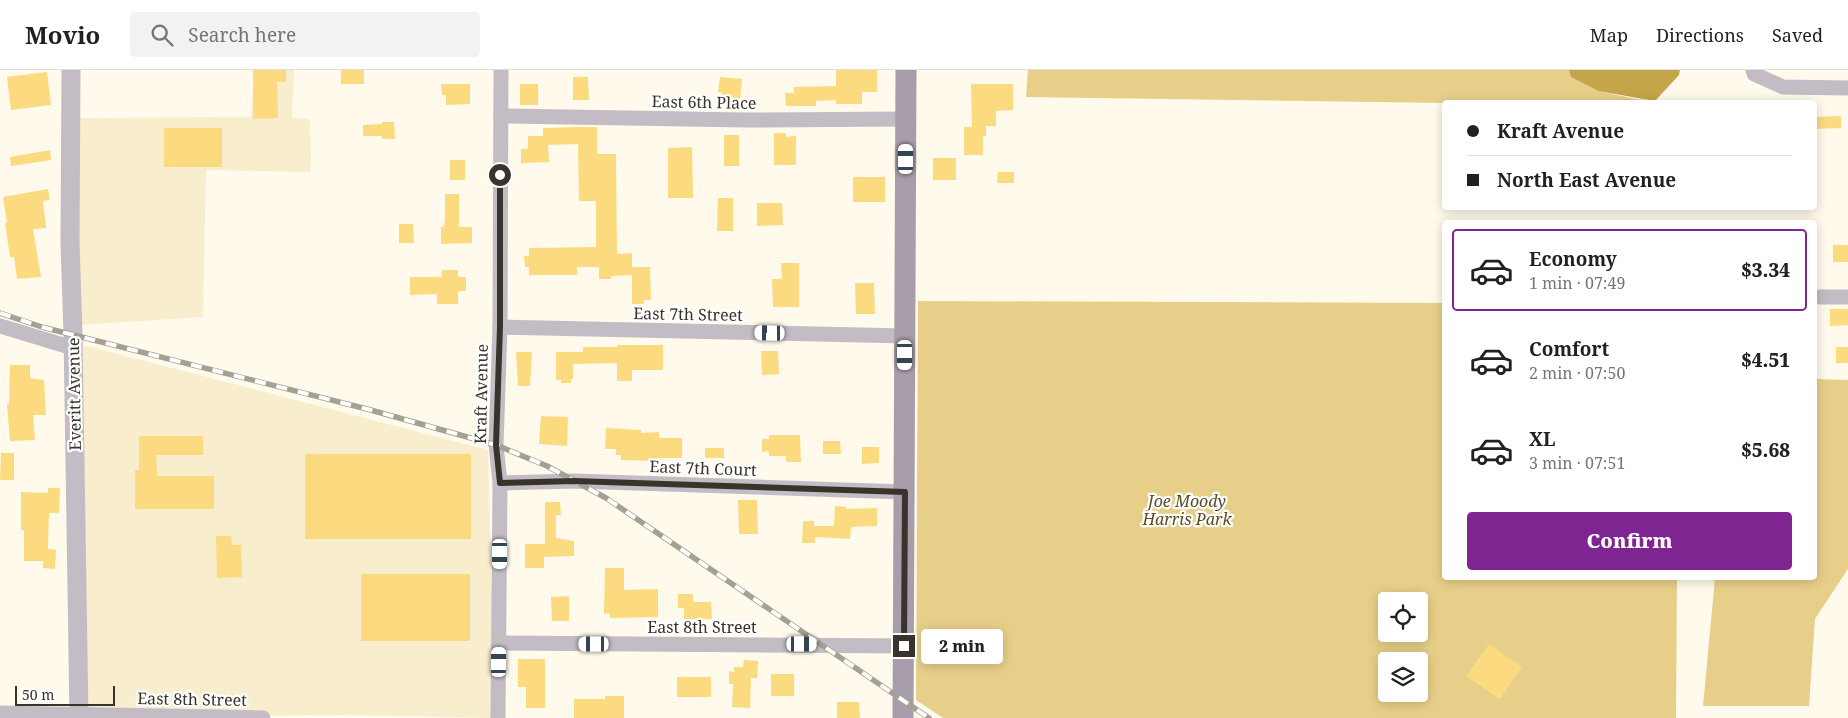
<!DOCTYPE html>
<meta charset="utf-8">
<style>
body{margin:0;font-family:"Noto Serif",serif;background:#f2f2f2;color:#202124;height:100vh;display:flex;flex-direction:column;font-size:19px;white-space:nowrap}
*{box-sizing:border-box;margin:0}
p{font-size:16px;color:#757577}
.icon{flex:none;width:28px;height:28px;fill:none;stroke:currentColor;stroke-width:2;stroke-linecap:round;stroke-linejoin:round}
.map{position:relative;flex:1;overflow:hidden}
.details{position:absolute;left:1442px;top:150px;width:375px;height:360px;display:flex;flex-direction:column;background:#fff;border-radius:5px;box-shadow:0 2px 12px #0003}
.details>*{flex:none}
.hud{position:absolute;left:1442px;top:30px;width:375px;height:110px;border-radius:5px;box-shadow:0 2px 12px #0003;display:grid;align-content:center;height:110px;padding:0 25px;background:#fff}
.tools{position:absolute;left:1378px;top:522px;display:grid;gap:10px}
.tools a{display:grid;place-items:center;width:50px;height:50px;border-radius:5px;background:#fff;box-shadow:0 2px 12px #0003;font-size:25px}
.scale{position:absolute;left:15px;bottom:12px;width:100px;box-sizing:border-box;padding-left:5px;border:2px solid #38342b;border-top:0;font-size:14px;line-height:18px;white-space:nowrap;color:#38342b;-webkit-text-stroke:4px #fff;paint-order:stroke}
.end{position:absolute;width:22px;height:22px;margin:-11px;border:6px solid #38342b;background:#fff;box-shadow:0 0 0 2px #fff}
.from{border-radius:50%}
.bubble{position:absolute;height:35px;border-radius:5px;background:#fff;box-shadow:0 2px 12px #0003;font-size:16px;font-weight:800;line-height:35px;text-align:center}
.car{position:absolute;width:15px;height:30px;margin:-15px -8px;border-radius:6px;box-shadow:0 0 4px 1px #0007;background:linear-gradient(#fff 24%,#345 0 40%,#fff 0 76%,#345 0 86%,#fff 0)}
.hud b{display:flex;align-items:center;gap:18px;height:48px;font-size:19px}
.hud b+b{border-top:1px solid #e0e0e0}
.hud i{width:12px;height:12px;background:#202124}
ul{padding:9px 0 0;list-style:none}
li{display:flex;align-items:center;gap:15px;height:82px;margin:0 10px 8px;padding:0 15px;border:2px solid transparent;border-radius:5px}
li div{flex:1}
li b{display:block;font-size:19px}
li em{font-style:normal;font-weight:800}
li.active{border-color:#7f2592}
li>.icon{width:45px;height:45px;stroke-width:1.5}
.action{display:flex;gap:10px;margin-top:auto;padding:10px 25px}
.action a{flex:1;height:58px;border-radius:5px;background:#7f2592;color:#fff;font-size:20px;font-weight:800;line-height:58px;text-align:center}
header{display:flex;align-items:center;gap:30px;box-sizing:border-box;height:70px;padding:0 25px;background:#fff;border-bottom:1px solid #e0e0e0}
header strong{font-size:24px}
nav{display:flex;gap:28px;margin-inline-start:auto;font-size:18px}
.search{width:350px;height:45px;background:#f2f2f2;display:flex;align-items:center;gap:12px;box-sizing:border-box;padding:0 18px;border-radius:5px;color:#757577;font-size:19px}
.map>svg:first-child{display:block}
.built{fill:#f8edcd}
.green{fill:#e8cf89;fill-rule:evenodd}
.water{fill:#c5a549}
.building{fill:#fcdb80}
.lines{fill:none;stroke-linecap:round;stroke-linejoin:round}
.minor{stroke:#c3bcc5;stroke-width:15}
.tertiary{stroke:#c3bcc5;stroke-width:19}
.secondary{stroke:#a89daa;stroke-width:21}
.rail-casing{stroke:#a5a094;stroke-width:5.5}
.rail{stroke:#fff;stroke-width:4;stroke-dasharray:11;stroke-linecap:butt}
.route{stroke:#38342b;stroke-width:6}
.labels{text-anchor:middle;stroke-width:4.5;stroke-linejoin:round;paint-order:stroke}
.street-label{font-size:16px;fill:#38342b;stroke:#fff}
.park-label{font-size:16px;font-style:italic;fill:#594b25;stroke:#fff}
</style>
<header>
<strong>Movio</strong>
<div class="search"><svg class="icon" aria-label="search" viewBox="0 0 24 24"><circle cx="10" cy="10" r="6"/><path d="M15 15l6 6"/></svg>Search here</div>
<nav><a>Map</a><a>Directions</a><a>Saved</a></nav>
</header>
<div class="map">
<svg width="1848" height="648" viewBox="0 0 1848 648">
<rect width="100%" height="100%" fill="#fffaeb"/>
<g class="built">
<polygon points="254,0 294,0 292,48 310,49 311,102 206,100 203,247 78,255 77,48 251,47"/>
<polygon points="79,274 488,380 493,573 491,648 349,645 224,646 85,642"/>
</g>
<g class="green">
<polygon points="1028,0 1569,0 1571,7 1598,21 1636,29 1670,32 1445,33 1026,27"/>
<path d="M 918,231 L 1445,233 L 1445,508 L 1677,508 L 1676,648 L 943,648 L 916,630 ZM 1386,531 L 1419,531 L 1419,564 L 1386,564 ZM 1386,591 L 1419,591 L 1419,624 L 1386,624 Z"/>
<polygon points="1815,309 1848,310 1848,499 1815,549 1809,636 1703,636 1715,508 1815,508"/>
</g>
<polygon class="water" points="1569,0 1680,0 1679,5 1655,31 1598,21 1571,7"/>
<g class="building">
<polygon points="253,0 286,0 286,12 277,12 278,48 253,49"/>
<rect x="341" y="0" width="23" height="14"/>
<polygon points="836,0 877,0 877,22 862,22 862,34 836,34 836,30 816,31 816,36 786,36 785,23 794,23 794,17 836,16"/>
<polygon points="47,2 51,35 11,40 7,7"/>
<polygon points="573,7 588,7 589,30 573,30"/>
<polygon points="720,7 742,9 740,31 721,30 722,22 718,22"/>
<polygon points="441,14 470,14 470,34 446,35 446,25 442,25"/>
<rect x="520" y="14" width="18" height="21"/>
<polygon points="971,14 1013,14 1013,40 996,41 996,56 986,56 986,66 983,66 983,85 964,85 964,57 972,57"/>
<polygon points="1841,46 1841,58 1815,59 1815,47"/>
<polygon points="382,52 394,52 395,69 382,69 382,66 363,66 363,55 382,54"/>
<polygon points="575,57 597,57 597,84 616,84 617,184 632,183 632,197 650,197 651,230 644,230 644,234 632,234 632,205 611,206 611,209 599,209 599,197 577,197 577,205 529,205 529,197 525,197 524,186 529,186 529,178 596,177 596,131 579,131 578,74 548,75 549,92 521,93 521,79 528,79 528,66 543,66 543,58"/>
<rect x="164" y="58" width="58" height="39"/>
<polygon points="774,63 786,63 786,67 796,66 796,95 774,95"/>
<rect x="724" y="65" width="15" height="31"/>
<polygon points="692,77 693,128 668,128 668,78"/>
<polygon points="50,80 51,90 11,96 10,87"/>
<rect x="933" y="88" width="23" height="22"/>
<rect x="450" y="90" width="15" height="20"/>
<polygon points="998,102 1014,102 1014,113 997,113"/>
<rect x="853" y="107" width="32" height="25"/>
<polygon points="48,119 50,130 43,131 46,158 33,159 41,207 17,209 14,187 10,187 5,153 7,153 3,127"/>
<polygon points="445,124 459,124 459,157 472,157 472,173 441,174 441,157 444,157 445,148"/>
<polygon points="718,128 733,128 733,161 717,161"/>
<polygon points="757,133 782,133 783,155 757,156"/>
<polygon points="399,154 413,154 414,173 399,173"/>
<rect x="1833" y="175" width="15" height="17"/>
<polygon points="781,193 799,193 799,237 773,237 772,209 782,209"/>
<polygon points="442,200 458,200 458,207 466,207 466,221 458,221 458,234 437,234 437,224 410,225 410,207 442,207"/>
<polygon points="855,213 874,213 875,244 856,244"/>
<polygon points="1830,239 1848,239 1848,255 1830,256"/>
<polygon points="617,275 663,275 663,300 632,300 632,311 617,311 617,293 573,294 573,309 571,309 571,313 561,313 561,310 556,310 556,282 583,282 583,277 617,277"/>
<rect x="1836" y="277" width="12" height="16"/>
<polygon points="761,281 778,281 779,304 762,305"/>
<polygon points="516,282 532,282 530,316 518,316"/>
<polygon points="10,295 30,295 30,308 44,310 46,345 33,345 35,370 10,371 7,334 9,333"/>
<polygon points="541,346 568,347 567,376 539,374"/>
<polygon points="606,358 641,360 641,363 659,362 659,368 682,368 682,388 657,388 657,391 621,390 621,385 616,385 616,379 605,379"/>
<polygon points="769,365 800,365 801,392 786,392 786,386 769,386 769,381 762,382 762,369 769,369"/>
<polygon points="139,366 203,366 203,385 156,385 157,406 214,406 214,439 135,439 135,400 139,400"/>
<polygon points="823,371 840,371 841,384 823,384"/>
<polygon points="862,377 879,377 879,393 862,394"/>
<rect x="705" y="378" width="19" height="10"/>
<polygon points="1,383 14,383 14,410 0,410"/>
<rect x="305" y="384" width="166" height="85"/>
<polygon points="48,418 60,418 59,443 49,443 48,479 56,480 55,499 43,498 43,491 24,491 24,460 21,460 21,422 48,423"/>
<polygon points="738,430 757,430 758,464 739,464"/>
<polygon points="545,432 560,432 561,445 556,445 556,468 574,471 574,486 544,487 544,498 525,498 525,474 545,474"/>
<polygon points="835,436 846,437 846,439 877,438 877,456 851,457 850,469 815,467 815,473 802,473 803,451 814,451 814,456 834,456"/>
<polygon points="216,466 231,466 232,475 241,475 242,507 217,508"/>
<polygon points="605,498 624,498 624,520 658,519 658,547 610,548 610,543 604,544"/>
<rect x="361" y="504" width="109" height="67"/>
<polygon points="678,524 693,524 693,532 711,532 712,549 684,549 684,538 678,538"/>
<polygon points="569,526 569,551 552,551 551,527"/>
<polygon points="1489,574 1522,597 1500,629 1466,606"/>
<polygon points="518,589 545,589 545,638 526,638 526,617 518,617"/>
<polygon points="744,590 758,591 757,608 751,608 750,638 732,637 733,614 729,614 729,601 734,602 734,597 743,597"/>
<rect x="771" y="604" width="23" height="22"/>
<rect x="677" y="607" width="34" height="20"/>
<polygon points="605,626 624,626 624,648 574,648 574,629 605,629"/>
<polygon points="837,632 859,632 860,648 837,648"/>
</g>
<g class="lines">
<g class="minor">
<polyline points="1753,0 1754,4 1783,17 1848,18"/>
<polyline points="501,46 745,50 906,49"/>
<polyline points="1820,227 1848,227"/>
<polyline points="0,256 73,278"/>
<polyline points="500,257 905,266"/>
<polyline points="500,413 575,411 905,422"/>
<polyline points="500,573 904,576"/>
<polyline points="0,643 263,648"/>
<polyline points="498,648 500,413 496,375 500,257 501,0"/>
</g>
<polyline class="tertiary" points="71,0 70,172 73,265 79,648"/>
<polyline class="secondary" points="903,648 906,0"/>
<g class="rail-casing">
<polyline id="rail" points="0,243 42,257 367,339 496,375 547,396 606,428 929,648"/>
</g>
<use href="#rail" class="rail"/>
</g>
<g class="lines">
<polyline class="route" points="500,105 500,257 496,375 500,413 574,411 905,422 904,576"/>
</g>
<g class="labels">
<g class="street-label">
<text transform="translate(704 32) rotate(1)" y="6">East 6th Place</text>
<text transform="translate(688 244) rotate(1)" y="6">East 7th Street</text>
<text transform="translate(74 324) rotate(-91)" y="6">Everitt Avenue</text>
<text transform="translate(481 324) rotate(-89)" y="6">Kraft Avenue</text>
<text transform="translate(703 398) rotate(2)" y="6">East 7th Court</text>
<text x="702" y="563">East 8th Street</text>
<text transform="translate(192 629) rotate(1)" y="6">East 8th Street</text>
</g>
<g class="park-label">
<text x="1187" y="437">Joe Moody<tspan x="1187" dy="18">Harris Park</tspan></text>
</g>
</g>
</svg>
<div class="tools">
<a><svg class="icon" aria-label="locate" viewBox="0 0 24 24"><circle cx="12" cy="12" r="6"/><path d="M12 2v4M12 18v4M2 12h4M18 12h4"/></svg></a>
<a><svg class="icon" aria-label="layers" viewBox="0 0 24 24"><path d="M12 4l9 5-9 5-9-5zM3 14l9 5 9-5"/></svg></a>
</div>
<div class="scale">50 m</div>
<i class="end from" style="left:500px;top:105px"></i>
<i class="end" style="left:904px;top:576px"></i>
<div class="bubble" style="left:921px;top:559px;width:82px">2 min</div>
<i class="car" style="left:906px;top:89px;rotate:0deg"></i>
<i class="car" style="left:770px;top:263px;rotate:271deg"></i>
<i class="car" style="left:905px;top:285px;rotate:180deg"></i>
<i class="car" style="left:500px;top:484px;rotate:180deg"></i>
<i class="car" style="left:594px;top:574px;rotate:270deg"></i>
<i class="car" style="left:802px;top:574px;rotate:90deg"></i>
<i class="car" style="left:499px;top:592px;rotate:1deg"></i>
<div class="hud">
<b><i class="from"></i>Kraft Avenue</b>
<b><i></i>North East Avenue</b>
</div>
<section class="details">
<ul>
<li class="active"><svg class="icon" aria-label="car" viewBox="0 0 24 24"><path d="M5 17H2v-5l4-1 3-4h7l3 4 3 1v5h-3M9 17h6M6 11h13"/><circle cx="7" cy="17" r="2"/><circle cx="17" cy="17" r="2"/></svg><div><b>Economy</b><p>1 min · 07:49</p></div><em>$3.34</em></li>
<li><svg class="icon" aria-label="car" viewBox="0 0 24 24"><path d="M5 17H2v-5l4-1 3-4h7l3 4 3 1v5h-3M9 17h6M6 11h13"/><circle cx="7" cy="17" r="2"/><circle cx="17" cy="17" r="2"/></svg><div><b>Comfort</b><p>2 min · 07:50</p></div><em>$4.51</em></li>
<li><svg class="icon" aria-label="car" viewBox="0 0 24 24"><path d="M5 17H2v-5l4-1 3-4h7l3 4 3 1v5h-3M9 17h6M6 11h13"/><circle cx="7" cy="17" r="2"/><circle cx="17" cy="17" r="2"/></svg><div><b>XL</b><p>3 min · 07:51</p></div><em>$5.68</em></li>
</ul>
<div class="action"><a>Confirm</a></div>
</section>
</div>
